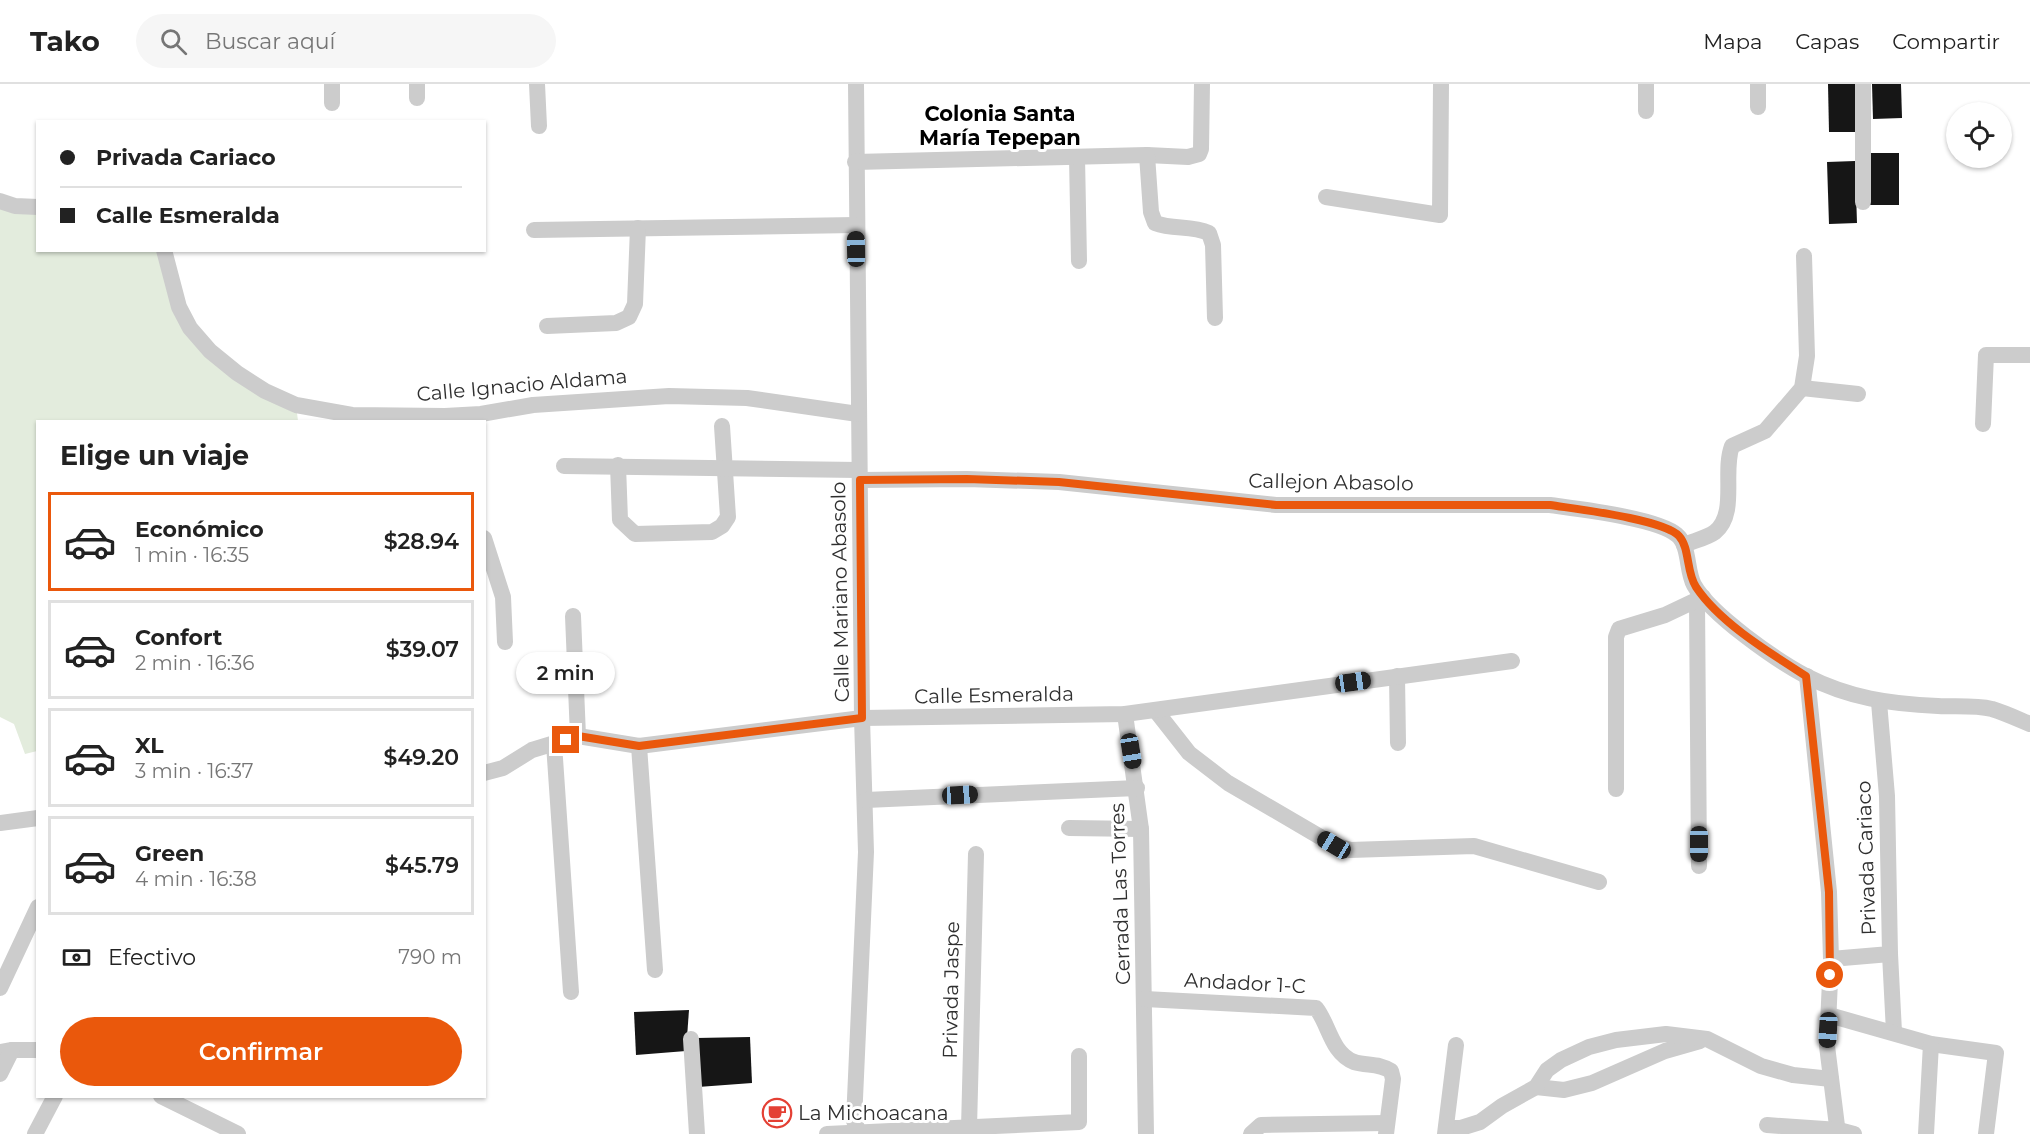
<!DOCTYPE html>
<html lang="es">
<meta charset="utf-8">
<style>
body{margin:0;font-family:Montserrat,sans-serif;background:#f6f6f6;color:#222;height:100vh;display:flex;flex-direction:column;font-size:22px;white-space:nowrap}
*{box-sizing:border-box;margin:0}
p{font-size:20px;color:#767676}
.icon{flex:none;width:33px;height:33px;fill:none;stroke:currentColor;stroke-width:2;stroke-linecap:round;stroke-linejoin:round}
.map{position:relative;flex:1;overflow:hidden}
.sheet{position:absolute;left:36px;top:336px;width:450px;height:678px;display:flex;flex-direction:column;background:#fff;border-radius:0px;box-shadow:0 2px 4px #0004}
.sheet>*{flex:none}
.guide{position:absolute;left:36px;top:36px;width:450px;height:132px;border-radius:0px;box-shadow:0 2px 4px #0004;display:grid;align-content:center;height:132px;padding:0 24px;background:#fff}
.controls{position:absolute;left:1946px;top:18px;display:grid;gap:12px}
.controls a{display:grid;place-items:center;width:66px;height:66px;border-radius:50%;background:#fff;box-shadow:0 2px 4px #0004;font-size:30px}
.end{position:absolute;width:27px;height:27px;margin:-14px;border:8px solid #ea580c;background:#fff;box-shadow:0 0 0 3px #fff}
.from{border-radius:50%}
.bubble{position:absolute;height:42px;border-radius:21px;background:#fff;box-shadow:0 2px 4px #0004;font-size:20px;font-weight:600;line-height:42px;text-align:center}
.car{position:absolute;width:18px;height:36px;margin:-18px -9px;border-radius:8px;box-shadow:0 0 4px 2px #0007;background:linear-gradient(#222 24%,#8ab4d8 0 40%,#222 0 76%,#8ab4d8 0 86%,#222 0)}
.guide b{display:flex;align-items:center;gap:21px;height:57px;font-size:22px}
.guide b+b{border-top:2px solid #e0e0e0}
.guide i{width:15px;height:15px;background:#222}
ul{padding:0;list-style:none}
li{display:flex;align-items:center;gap:18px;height:99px;margin:0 12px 9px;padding:0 12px;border:3px solid #e0e0e0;border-radius:0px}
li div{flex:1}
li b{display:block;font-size:22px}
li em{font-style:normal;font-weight:600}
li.selected{border-color:#ea580c}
li>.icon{width:54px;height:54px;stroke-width:1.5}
h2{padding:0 24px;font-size:27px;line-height:72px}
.pay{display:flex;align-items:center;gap:15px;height:66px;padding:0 24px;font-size:22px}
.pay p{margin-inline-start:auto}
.primary-button{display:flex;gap:12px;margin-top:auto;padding:12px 24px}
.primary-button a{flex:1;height:69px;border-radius:36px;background:#ea580c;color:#fff;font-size:24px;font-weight:600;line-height:69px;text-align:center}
header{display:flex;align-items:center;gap:36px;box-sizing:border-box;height:84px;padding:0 30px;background:#fff;border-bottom:2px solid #e0e0e0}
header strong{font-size:28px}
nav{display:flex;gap:33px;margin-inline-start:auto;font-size:21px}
.search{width:420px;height:54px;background:#f6f6f6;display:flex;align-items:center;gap:15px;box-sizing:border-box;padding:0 21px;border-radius:33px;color:#767676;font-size:22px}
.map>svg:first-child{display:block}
.green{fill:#e3ecdd}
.building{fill:#161616}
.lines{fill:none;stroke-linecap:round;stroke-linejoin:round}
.minor{stroke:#ccc;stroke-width:16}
.route{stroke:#ea580c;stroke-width:8}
.labels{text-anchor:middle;stroke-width:6;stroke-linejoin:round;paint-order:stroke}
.street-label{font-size:20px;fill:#2f2f2f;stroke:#fff}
.poi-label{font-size:20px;fill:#2f2f2f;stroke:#fff;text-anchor:start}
.neighbourhood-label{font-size:21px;font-weight:bold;fill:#000;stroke:#fff}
</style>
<header>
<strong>Tako</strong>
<div class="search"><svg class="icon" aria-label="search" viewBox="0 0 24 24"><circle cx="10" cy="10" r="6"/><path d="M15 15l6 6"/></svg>Buscar aquí</div>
<nav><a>Mapa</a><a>Capas</a><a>Compartir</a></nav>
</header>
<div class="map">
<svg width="2030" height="1050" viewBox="0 0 2030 1050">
<rect width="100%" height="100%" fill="#fff"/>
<polygon class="green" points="0,117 37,123 38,166 164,167 170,189 210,267 296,321 298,337 38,338 37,667 25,670 14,640 0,633"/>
<g class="building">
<polygon points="1828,0 1857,0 1857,48 1829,48"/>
<polygon points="1872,0 1901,0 1902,34 1873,35"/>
<polygon points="1869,69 1899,69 1899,121 1870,121"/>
<polygon points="1855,77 1857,139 1829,140 1827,78"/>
<polygon points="689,926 686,967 636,971 634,928"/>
<polygon points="750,953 752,999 698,1003 696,954"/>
</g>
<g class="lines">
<g class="minor">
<polyline points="537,0 539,42"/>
<polyline points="856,0 862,634 866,768 854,1037 860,1050"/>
<polyline points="1758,0 1758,23"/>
<polyline points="1863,0 1863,118"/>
<polyline points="417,14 417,0"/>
<polyline points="332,19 332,0"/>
<polyline points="1646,27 1646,0"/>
<polyline points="1147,71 1188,73 1199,70 1201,65 1202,0"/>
<polyline points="1077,73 1079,177"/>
<path d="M 855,78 L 1147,71 L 1151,128 L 1155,139 C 1173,146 1191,141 1209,149 L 1213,161 L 1215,234"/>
<polyline points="1326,113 1440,131 1441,0"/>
<polyline points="0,117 15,122 38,123"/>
<polyline points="534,146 856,141"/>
<polyline points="164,166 179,223 190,244 210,267 237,289 265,307 296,321 352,331 445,332 481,330 533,321 669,312 747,314 858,330"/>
<polyline points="547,242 616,239 629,233 635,220 638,144"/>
<polyline points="1802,304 1858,310"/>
<polyline points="1983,340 1986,271 2030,271"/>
<polyline points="618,381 620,436 635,450 712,448 722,442 728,433 722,342"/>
<polyline points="564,382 859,386"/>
<path d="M 860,396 L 967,395 L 1059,398 L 1276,421 L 1550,421 C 1578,425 1658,434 1677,451 C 1690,462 1686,486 1694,501 C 1711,531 1776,576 1806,592 C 1849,614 1890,620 1938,622 C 1955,623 1975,621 1992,625 C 2005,629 2018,635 2030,640"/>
<polyline points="484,454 503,513 505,558"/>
<path d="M 1684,461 C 1693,457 1707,454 1715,448 C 1738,429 1722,388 1732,362 L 1765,347 L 1802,304 L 1807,272 L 1804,172"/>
<polyline points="1697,516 1699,782"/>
<polyline points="573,532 578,652"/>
<polyline points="1397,592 1398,659"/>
<polyline points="1807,592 1829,808 1831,875 1827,962 1838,1050"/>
<polyline points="1156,627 1189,669 1228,699 1334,761 1350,766 1474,762 1599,798"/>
<polyline points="1125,630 1141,745 1146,1050"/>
<polyline points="554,660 571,908"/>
<polyline points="639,662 655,886"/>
<polyline points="484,689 503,684 532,666 578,652 639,662 862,634 1125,630 1512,577"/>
<polyline points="1616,705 1616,553 1619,545 1665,531 1703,513"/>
<polyline points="866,716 1137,704"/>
<polyline points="0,739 38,734"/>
<polyline points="1069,744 1141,745"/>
<polyline points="1890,870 1894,948"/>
<polyline points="1831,875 1890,870 1887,712 1879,618"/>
<polyline points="0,904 38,823"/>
<path d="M 1145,915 L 1316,924 C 1329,940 1331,969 1354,978 C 1367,982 1379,979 1391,987 L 1393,995 L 1386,1050"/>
<polyline points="1829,931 1931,960 1996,969 1986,1050"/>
<polyline points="691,955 697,1050"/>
<polyline points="0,968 12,966 38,966"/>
<polyline points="0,990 12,966"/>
<polyline points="1536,1003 1564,1006 1592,999 1665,967 1700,957"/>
<polyline points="161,1012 238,1050"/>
<polyline points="1767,1041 1839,1046 1854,1050"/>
<polyline points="969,1044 976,770"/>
<polyline points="1446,1044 1461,1044 1480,1038 1502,1022 1536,1003 1547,986 1561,976 1589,963 1616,956 1666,950 1707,955 1761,982 1793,991 1831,995"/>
<polyline points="35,1050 55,1012"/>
<polyline points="827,1050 1079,1038 1079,972"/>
<polyline points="1251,1050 1261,1041 1387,1039"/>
<polyline points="1445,1050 1456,961"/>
<polyline points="1926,1050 1931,960"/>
</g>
</g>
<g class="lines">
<path class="route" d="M 566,656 L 578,652 L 639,662 L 862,634 L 860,396 L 967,395 L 1059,398 L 1276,421 L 1550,421 C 1575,425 1663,435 1679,452 C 1690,464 1686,488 1696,503 C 1720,539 1770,569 1806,592 L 1829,808 L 1830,891"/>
</g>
<defs>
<g id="cafe-ring" transform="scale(1.5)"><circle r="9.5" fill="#fff" stroke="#e44034" stroke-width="1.5"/><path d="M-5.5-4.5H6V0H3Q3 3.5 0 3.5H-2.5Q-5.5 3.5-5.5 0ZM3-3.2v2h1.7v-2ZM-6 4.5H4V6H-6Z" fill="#e44034"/></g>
</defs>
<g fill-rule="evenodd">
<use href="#cafe-ring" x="777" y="1029"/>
</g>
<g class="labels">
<g class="street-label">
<text transform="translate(522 301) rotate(-5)" y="7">Calle Ignacio Aldama</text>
<text transform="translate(1331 398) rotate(1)" y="7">Callejon Abasolo</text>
<text transform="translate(840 508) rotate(-91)" y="7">Calle Mariano Abasolo</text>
<text transform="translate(994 611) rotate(-1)" y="7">Calle Esmeralda</text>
<text transform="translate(1866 774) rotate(-92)" y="7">Privada Cariaco</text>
<text transform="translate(1120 810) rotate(-92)" y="7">Cerrada Las Torres</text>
<text transform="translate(1245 899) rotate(3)" y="7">Andador 1-C</text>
<text transform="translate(951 906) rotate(-89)" y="7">Privada Jaspe</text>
</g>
<g class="poi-label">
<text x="798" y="1036">La Michoacana</text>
</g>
<g class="neighbourhood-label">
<text x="1000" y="37">Colonia Santa<tspan x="1000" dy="24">María Tepepan</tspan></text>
</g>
</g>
</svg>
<div class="controls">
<a><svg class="icon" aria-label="locate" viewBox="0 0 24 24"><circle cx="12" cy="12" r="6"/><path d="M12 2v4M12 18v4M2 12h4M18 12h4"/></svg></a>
</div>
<i class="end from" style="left:1830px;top:891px"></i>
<i class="end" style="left:566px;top:656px"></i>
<div class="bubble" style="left:516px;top:568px;width:99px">2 min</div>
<i class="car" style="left:856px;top:165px;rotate:359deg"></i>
<i class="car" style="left:1353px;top:598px;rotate:82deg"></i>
<i class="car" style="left:1131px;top:667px;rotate:171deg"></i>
<i class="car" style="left:960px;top:711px;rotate:87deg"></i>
<i class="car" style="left:1699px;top:760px;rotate:180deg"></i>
<i class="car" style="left:1334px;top:761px;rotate:301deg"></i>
<i class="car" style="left:1828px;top:946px;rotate:183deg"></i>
<div class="guide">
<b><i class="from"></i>Privada Cariaco</b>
<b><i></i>Calle Esmeralda</b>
</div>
<section class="sheet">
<h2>Elige un viaje</h2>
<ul>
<li class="selected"><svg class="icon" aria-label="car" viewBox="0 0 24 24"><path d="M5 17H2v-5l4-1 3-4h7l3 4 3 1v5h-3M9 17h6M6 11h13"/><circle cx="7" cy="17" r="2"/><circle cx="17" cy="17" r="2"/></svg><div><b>Económico</b><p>1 min · 16:35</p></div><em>$28.94</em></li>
<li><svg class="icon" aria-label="car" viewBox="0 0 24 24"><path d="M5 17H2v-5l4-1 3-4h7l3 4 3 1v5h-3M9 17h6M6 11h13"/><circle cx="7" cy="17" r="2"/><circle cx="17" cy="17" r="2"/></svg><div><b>Confort</b><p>2 min · 16:36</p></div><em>$39.07</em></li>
<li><svg class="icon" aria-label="car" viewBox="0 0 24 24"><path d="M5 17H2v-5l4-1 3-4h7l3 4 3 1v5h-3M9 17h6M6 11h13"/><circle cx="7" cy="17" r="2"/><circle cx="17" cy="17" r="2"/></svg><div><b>XL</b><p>3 min · 16:37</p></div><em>$49.20</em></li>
<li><svg class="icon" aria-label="car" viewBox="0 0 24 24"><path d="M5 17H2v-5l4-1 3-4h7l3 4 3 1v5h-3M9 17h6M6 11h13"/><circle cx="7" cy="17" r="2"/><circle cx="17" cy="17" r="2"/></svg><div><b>Green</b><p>4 min · 16:38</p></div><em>$45.79</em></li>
</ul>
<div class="pay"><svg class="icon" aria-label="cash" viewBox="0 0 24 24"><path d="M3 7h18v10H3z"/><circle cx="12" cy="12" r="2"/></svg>Efectivo<p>790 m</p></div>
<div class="primary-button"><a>Confirmar</a></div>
</section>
</div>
